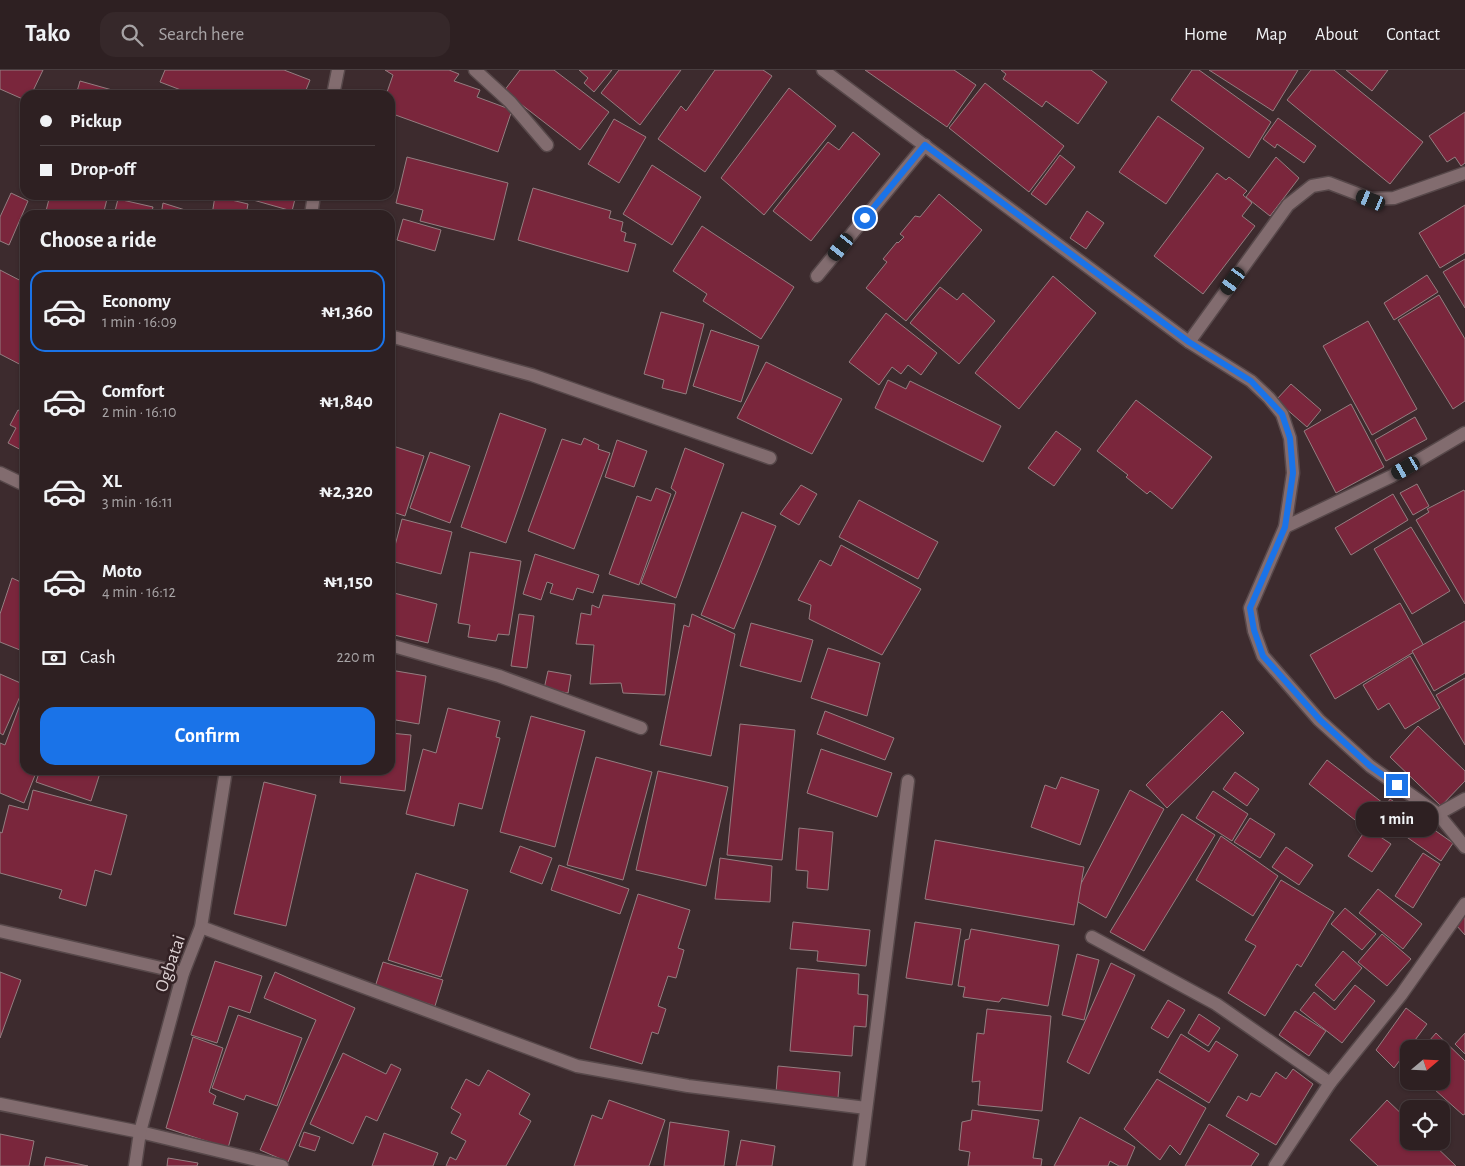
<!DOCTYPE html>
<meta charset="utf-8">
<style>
body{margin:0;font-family:"Alegreya Sans",sans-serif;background:#36282a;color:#f1f3f6;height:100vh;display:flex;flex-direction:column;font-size:19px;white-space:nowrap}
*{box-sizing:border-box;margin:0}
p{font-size:16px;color:#a7a3a5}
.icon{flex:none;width:28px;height:28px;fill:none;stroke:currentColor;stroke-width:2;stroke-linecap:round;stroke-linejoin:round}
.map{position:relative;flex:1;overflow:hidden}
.side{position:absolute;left:20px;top:140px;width:375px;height:565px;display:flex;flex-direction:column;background:#2e2022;border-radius:15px;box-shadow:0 1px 4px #0004,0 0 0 1px #493e40}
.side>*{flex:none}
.guide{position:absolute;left:20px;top:20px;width:375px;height:110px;border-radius:15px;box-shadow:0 1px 4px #0004,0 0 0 1px #493e40;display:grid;align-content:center;height:110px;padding:0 20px;background:#2e2022}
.needle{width:32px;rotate:71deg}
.tools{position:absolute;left:1400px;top:970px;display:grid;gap:10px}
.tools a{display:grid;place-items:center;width:50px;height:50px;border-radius:10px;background:#2e2022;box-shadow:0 1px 4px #0004,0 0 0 1px #493e40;font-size:25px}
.end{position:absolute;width:22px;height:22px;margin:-11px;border:6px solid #1a73e8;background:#fff;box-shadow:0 0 0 2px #fff}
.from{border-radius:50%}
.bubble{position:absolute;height:35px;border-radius:15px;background:#2e2022;box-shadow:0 1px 4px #0004,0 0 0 1px #493e40;font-size:16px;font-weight:700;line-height:35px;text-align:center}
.car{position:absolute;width:15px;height:30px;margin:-15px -8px;border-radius:6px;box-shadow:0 0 4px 1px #0007;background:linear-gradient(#222 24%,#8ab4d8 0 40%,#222 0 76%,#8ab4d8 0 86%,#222 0)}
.guide b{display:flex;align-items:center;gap:18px;height:48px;font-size:19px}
.guide b+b{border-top:1px solid #493e40}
.guide i{width:12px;height:12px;background:#f1f3f6}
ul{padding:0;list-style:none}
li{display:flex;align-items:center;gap:15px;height:82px;margin:0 10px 8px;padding:0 10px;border:2px solid transparent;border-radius:15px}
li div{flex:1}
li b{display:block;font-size:19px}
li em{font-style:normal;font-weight:700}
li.current{border-color:#1a73e8}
li>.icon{width:45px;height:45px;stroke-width:1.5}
h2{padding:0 20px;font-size:22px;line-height:60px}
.pay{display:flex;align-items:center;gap:12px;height:55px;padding:0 20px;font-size:19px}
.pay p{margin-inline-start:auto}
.cta{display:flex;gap:10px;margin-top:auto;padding:10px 20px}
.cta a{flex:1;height:58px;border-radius:15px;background:#1a73e8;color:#fff;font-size:20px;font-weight:700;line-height:58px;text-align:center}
header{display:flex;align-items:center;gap:30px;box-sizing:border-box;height:70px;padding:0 25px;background:#2e2022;border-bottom:1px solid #493e40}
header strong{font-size:24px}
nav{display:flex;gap:28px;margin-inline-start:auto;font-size:18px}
.search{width:350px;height:45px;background:#36282a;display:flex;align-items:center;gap:12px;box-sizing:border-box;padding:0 18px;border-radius:15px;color:#a7a3a5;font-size:19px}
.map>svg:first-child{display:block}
.building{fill:#7a263c;stroke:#947d80}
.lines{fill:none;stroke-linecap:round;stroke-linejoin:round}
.lane-casing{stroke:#57484a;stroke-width:15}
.street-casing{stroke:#57484a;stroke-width:15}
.lane{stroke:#826c6f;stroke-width:12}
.street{stroke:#826c6f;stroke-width:12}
.route{stroke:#1a73e8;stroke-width:6}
.labels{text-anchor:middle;stroke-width:5;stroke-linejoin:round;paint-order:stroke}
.street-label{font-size:19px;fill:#dbcfd1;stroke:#332124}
</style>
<header>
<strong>Tako</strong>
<div class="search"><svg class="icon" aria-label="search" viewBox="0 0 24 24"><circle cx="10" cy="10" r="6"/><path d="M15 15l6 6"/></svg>Search here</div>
<nav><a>Home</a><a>Map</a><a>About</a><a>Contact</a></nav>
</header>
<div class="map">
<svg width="1465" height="1096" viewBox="0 0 1465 1096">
<rect width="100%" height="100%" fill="#3d2b2e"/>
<g class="building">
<polygon points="0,0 43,0 31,25 25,25 25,30 0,19"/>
<polygon points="165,0 284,0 310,10 304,25 194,25 160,12"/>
<polygon points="385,0 449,0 459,4 454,11 480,20 477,27 512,40 498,82 390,43 390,25 386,25 393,5"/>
<polygon points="520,0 554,0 609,42 580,80 504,21"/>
<polygon points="579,0 612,0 594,22 584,13 588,8"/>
<polygon points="619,0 681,0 640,55 601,23"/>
<polygon points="715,0 763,0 772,6 705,102 658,69 681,36 686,41"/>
<polygon points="865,0 954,0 976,15 947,57"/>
<polygon points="1001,0 1091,0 1107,12 1078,54 1046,31 1042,37 1003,9 1006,4"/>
<polygon points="1192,0 1199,0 1271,52 1249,88 1171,30"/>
<polygon points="1209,0 1298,0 1273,41"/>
<polygon points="1311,0 1334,0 1423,72 1390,114 1287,30"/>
<polygon points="1346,0 1388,0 1372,21"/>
<polygon points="80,11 130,25 76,25"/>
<polygon points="985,13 1064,76 1029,122 949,58"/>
<polygon points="789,18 836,56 764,145 721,108"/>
<polygon points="1465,42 1465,93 1461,96 1455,87 1447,92 1429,66"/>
<polygon points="1158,46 1204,78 1166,134 1119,102"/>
<polygon points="1278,48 1316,76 1304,93 1277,74 1275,78 1263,69"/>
<polygon points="614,49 646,67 619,113 588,94"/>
<polygon points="853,62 880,84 811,171 773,141 828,72 839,80"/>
<polygon points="1060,85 1075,97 1046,135 1031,124"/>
<polygon points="407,87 508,113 494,170 420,151 423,140 396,133"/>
<polygon points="1276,87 1299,108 1270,146 1246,127"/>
<polygon points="652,95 701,127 672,175 623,144"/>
<polygon points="1217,103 1226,110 1229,107 1247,121 1243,125 1252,133 1242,146 1255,156 1203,224 1154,186"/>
<polygon points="533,118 611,141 609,148 623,152 621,161 626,163 624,171 636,174 628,202 518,170"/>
<polygon points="11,123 28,131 9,175 0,171 0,147"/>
<polygon points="939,124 982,160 906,251 866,218 887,192 883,189 897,172 898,173 904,167 900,164 915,146 920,147"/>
<polygon points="50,125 108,125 103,145 45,145"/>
<polygon points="239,125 296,125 292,141 239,126"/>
<polygon points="215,126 248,134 246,145 212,145"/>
<polygon points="118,129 153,137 151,145 114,145"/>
<polygon points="163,133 201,145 161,145"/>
<polygon points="1465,135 1465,183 1440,198 1419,163"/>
<polygon points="1087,141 1104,153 1086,179 1070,168"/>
<polygon points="403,149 441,160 435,181 397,170"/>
<polygon points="702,156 794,217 761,269 703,231 707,224 673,201"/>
<polygon points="1465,189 1465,238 1443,202"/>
<polygon points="0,200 25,213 25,297 0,284"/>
<polygon points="1427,205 1438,222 1394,250 1384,233"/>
<polygon points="1053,206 1096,243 1019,339 975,303"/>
<polygon points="940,217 957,230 963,223 995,251 959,294 910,253"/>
<polygon points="1439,225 1465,269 1465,331 1453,339 1398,250"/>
<polygon points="661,242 704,254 686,324 662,318 664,310 644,304"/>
<polygon points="886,243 937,283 921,305 908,295 901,304 892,297 879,315 849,292"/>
<polygon points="1368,251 1417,339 1372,365 1323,276"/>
<polygon points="711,260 759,276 741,332 693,316"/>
<polygon points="766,292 842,329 812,384 737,348"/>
<polygon points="888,310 906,319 910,311 1001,356 983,392 875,338"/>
<polygon points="1291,314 1321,340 1307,357 1276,330"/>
<polygon points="1136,330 1212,387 1172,439 1150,421 1147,424 1126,407 1128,405 1097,381"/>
<polygon points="1351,334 1384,397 1336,423 1304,361"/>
<polygon points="18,340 25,343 25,382 8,373 16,358 10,355"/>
<polygon points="500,343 546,359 506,473 461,457"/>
<polygon points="1415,347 1427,369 1386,391 1375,370"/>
<polygon points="1056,361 1081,379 1054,416 1028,398"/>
<polygon points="584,368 599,375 598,379 610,383 574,479 528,461 562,369 581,375"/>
<polygon points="617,370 647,381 634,417 605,407"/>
<polygon points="390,375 424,386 405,446 390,441"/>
<polygon points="685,378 724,394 676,528 641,513 676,422 671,418"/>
<polygon points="430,382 470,396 450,453 410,438"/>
<polygon points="1417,414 1429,436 1413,445 1400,423"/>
<polygon points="801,415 817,424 799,455 780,444"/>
<polygon points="656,418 671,424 639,515 609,504 637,426 651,431"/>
<polygon points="1464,420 1465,422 1465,534 1416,450 1429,442 1427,439"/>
<polygon points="1393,424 1408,450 1351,485 1335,458"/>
<polygon points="859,430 938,472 918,509 839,467"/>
<polygon points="742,442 776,456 734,559 701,545"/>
<polygon points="402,449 452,462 441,504 391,491"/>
<polygon points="1411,457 1450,521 1412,544 1374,479"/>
<polygon points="841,475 921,519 882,585 809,549 811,535 798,530 820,490 831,496"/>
<polygon points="470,482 521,491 509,565 498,564 496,571 468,567 470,555 458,553"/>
<polygon points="535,484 599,505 593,523 577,518 573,530 550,523 553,514 547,512 541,530 523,524"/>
<polygon points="12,508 25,514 25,582 0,572 0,544"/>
<polygon points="390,522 437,534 428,573 390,564"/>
<polygon points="603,525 675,534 665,625 623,623 621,613 590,614 594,575 576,574 581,543 591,545 592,535 599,538"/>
<polygon points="1400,533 1424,576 1335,629 1310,585"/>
<polygon points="519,544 534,546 527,598 511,596"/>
<polygon points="692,544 735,564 711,686 660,675 684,555 689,557"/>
<polygon points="1465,551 1465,603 1434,621 1412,581"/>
<polygon points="751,553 813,570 801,612 740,596"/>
<polygon points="828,578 880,593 867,646 811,628"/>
<polygon points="1410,586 1440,638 1405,659 1389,633 1378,640 1363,615"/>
<polygon points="390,600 426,606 419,654 390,649"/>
<polygon points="548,601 571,605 568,623 544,619"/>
<polygon points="0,604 25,615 3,665 0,663"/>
<polygon points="1465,608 1465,675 1436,625"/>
<polygon points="25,621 25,700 37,700 24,733 0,723 0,673 5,675"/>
<polygon points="448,638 500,651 496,667 500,668 482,739 459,733 454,756 406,744 423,679 436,683"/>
<polygon points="825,641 894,668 885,690 817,664"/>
<polygon points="1222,641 1244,663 1167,738 1146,715"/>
<polygon points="531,646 585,661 555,777 500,762"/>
<polygon points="740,654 795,660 782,790 727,785"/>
<polygon points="1418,656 1465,701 1465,711 1441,736 1390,687"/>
<polygon points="390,663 411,665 405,721 340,713 341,700 390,700"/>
<polygon points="821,679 892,703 877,747 807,723"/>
<polygon points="596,687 652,702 623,810 567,795"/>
<polygon points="1327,690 1383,733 1364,757 1309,714"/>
<polygon points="40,700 101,700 91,731 36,712"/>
<polygon points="658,701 728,717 706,816 636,800"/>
<polygon points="1235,702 1259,719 1247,736 1223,719"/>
<polygon points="1061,707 1099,720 1080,775 1031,757 1045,715 1056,719"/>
<polygon points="264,712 316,725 286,856 234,844"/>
<polygon points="33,720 127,745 111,805 95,800 86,836 59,828 62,820 0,803 0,762 2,763 9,735 28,740"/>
<polygon points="1130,720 1164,739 1106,848 1073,829"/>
<polygon points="1213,721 1248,744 1232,771 1196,748"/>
<polygon points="1390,729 1453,773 1441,791 1378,747"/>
<polygon points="1182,744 1215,765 1144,881 1110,862"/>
<polygon points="1250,748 1275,764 1260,788 1234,772"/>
<polygon points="799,758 833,762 828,820 807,818 808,801 796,800"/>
<polygon points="1367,758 1391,774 1372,802 1348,786"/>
<polygon points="1221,766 1278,806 1253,846 1196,810"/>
<polygon points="935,770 1084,797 1074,855 925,829"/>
<polygon points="520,776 552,788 542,814 510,802"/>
<polygon points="1286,777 1313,795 1299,815 1272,797"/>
<polygon points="1423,783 1440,794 1413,838 1395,826"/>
<polygon points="720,788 772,796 770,832 715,829"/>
<polygon points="559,795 629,819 620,844 551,820"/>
<polygon points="416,803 468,820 441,907 388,890"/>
<polygon points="1281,810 1334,842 1301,897 1297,894 1265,946 1228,923 1256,876 1245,870"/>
<polygon points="1378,819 1422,854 1403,879 1359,843"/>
<polygon points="638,824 690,840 678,878 684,880 676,908 668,906 658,936 666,939 658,964 652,962 642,994 590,978"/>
<polygon points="1345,838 1376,864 1362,880 1331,854"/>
<polygon points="1465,846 1465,865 1456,855"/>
<polygon points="793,852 870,860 866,896 817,891 818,881 790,879"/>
<polygon points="915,852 961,859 952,915 906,908"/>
<polygon points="971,859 1059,875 1048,936 1002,928 999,932 963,927 965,917 958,916 965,870 969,869"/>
<polygon points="1382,864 1411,889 1387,916 1358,892"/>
<polygon points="1343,881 1362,898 1334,931 1315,915"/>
<polygon points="1077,884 1099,890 1084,950 1062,945"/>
<polygon points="215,891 262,906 250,943 229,936 217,973 191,965"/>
<polygon points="383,892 443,910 435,936 375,917"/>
<polygon points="1111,893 1135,905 1089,1004 1067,992"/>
<polygon points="797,898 859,904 858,924 868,925 866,957 854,956 852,986 790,981"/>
<polygon points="0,902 21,910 0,968"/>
<polygon points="275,902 355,938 288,1092 260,1080 316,950 264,928"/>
<polygon points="1355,915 1375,931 1342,973 1300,940 1314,922 1335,940"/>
<polygon points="1168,930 1185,940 1168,968 1151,958"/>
<polygon points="1406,938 1427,954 1394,998 1376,980"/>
<polygon points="987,939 1051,946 1042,1041 978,1035 980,1011 972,1012 977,963 984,964"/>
<polygon points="1295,941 1326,961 1309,986 1279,965"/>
<polygon points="1199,944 1220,958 1208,976 1188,963"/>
<polygon points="238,945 302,968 277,1036 246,1025 244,1030 212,1018"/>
<polygon points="1436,963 1465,991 1465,1044 1463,1045 1425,1011 1441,1011 1441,979 1422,979"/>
<polygon points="1465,963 1465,984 1455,974"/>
<polygon points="1181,964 1209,982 1216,971 1238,985 1209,1033 1159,1002"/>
<polygon points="193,967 223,978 209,1022 216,1026 213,1034 238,1043 228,1078 166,1058"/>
<polygon points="343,983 386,1004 391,994 401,999 377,1051 366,1046 353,1074 310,1054"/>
<polygon points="778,996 840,1002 838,1028 776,1023"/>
<polygon points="1293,999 1313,1014 1276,1075 1226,1046 1238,1026 1247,1031 1251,1023 1260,1027 1276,1002 1286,1009"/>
<polygon points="488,1000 530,1024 519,1044 531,1051 506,1096 446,1096 450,1087 456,1090 466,1071 451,1063 461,1044 451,1038 466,1009 479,1016"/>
<polygon points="1157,1009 1206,1038 1180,1085 1170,1075 1160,1090 1124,1059"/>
<polygon points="609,1030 665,1050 649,1096 574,1096 592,1045 602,1049"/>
<polygon points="1387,1030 1409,1051 1409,1071 1430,1071 1456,1096 1378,1096 1350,1070"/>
<polygon points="972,1040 1039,1050 1033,1088 1042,1089 1041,1096 968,1096 970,1082 959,1080 962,1052 971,1050"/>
<polygon points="1080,1047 1135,1077 1127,1096 1119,1096 1110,1091 1108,1096 1054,1096"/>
<polygon points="670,1052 729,1061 724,1096 664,1096"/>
<polygon points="1209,1054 1259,1084 1251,1096 1185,1096"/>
<polygon points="304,1062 320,1067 315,1081 299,1076"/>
<polygon points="384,1063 438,1083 433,1096 372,1096"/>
<polygon points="0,1064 34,1071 29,1096 0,1096"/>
<polygon points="741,1070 775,1076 772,1096 736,1096"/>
<polygon points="46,1087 88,1096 44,1096"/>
<polygon points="168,1088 198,1093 197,1096 167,1096"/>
</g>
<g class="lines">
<g class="lane-casing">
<g id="lane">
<polyline points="1189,272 1288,135 1312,116 1329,113 1371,129 1394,128 1465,103"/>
<polyline points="1092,867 1216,934 1330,1013"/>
</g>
</g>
<g class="street-casing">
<g id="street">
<polyline points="475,0 510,32 547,75"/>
<polyline points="823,0 1189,272 1251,311 1269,328 1282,344 1290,368 1293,403 1285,457 1250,538 1254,561 1263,586 1319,650 1370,696 1438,744 1465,777"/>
<polyline points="333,25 338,0"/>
<polyline points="311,145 314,125"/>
<polyline points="817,206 925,75"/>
<polyline points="390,266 532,305 770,388"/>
<polyline points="0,403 25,415"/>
<polyline points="1285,457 1392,406 1465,363"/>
<polyline points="390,575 499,606 641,658"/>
<polyline points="1438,744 1465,729"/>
<polyline points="201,857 577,996 688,1016 866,1038"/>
<polyline points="0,861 183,903"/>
<polyline points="0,1034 140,1062 282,1096"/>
<polyline points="135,1096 140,1062 183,903 201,857 226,700"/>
<polyline points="859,1096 908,711"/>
<polyline points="1275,1096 1330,1013 1401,925 1465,834"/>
</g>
</g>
<use href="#lane" class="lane"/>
<use href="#street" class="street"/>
</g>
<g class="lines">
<polyline class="route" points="865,148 925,75 1189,272 1251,311 1282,344 1290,368 1293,403 1285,457 1250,538 1254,560 1263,586 1320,650 1370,696 1397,715"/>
</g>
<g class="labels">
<g class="street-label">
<text transform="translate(169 893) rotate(-71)" y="7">Ogbatai</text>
</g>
</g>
</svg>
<div class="tools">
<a><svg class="needle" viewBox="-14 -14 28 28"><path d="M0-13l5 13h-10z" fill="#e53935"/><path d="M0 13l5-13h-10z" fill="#a7a3a5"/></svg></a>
<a><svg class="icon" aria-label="locate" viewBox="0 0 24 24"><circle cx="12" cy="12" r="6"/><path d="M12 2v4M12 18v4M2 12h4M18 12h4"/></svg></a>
</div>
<i class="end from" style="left:865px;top:148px"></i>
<i class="end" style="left:1397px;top:715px"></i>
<div class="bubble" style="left:1356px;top:732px;width:82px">1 min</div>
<i class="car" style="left:1371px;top:130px;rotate:292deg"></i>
<i class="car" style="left:841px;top:177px;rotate:219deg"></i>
<i class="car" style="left:1233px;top:211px;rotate:216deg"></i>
<i class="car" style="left:1406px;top:398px;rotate:240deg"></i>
<div class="guide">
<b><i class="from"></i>Pickup</b>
<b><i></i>Drop-off</b>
</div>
<section class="side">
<h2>Choose a ride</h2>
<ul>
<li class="current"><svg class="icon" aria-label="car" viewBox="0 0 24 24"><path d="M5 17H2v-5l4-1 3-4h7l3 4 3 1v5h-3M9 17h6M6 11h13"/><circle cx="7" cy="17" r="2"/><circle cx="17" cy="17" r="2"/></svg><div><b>Economy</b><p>1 min · 16:09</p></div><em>₦1,360</em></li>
<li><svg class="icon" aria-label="car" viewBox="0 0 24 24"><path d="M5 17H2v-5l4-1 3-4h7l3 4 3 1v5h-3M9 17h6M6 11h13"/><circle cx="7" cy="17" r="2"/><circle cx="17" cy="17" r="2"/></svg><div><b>Comfort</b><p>2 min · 16:10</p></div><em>₦1,840</em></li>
<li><svg class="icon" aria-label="car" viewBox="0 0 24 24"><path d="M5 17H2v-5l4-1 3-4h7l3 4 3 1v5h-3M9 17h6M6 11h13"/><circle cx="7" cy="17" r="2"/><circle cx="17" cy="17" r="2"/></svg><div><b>XL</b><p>3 min · 16:11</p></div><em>₦2,320</em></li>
<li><svg class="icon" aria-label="car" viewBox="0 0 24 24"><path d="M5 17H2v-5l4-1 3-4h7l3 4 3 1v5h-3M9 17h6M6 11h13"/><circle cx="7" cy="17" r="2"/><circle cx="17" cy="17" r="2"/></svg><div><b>Moto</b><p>4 min · 16:12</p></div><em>₦1,150</em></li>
</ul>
<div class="pay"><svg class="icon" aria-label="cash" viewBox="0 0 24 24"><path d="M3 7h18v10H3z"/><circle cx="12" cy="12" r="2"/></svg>Cash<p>220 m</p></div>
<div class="cta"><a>Confirm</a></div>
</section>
</div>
